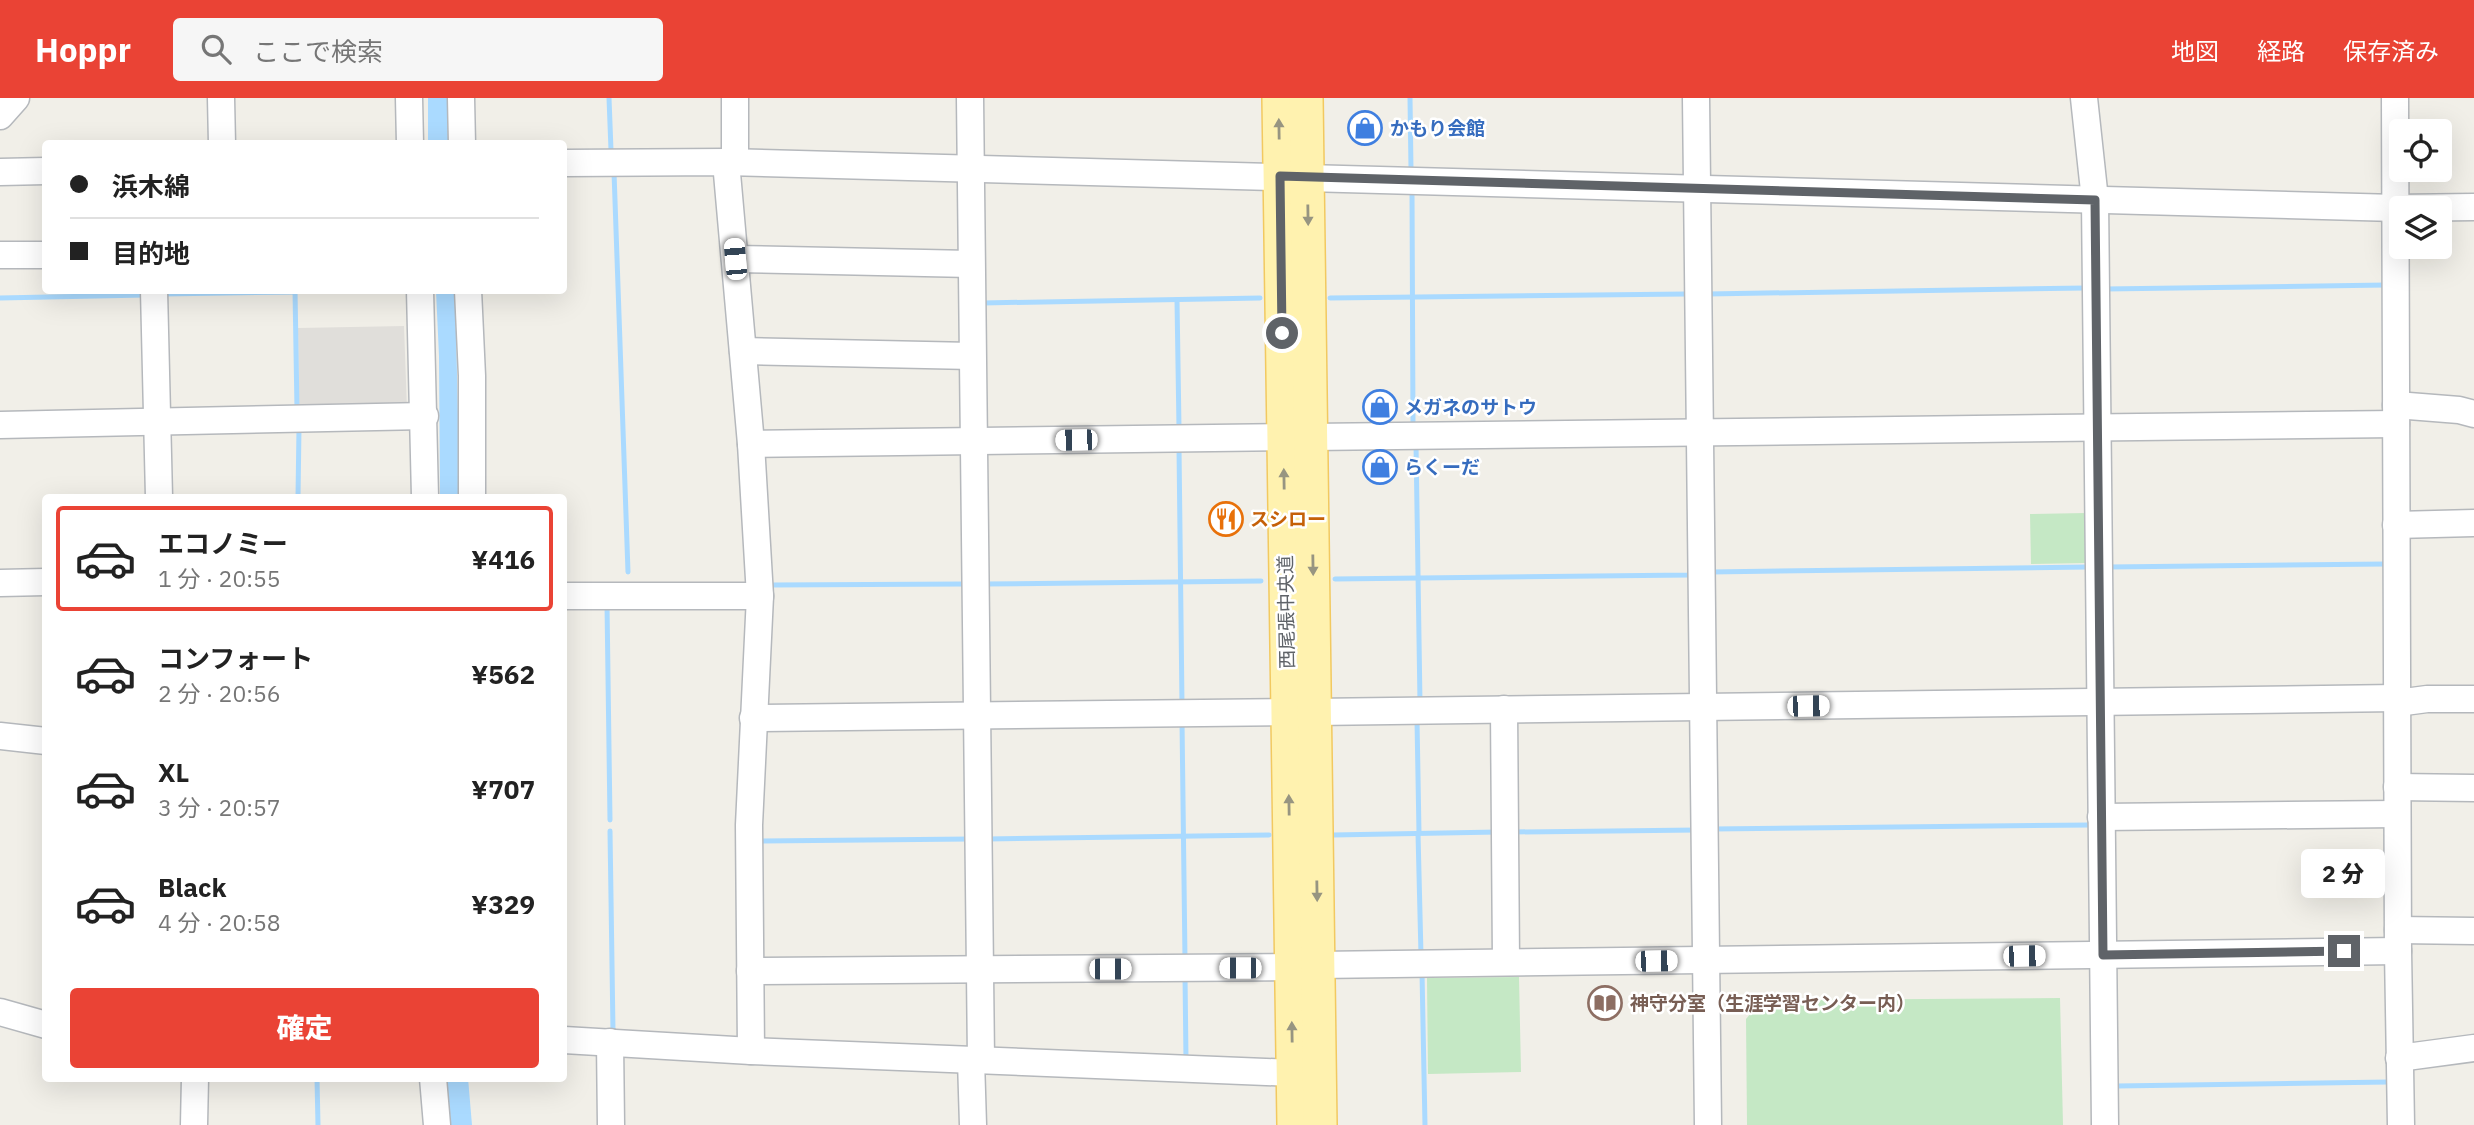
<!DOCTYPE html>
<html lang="ja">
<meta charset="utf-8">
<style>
body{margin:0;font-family:"IBM Plex Sans","Noto Sans JP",sans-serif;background:#f6f6f6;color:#222;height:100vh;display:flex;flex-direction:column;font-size:26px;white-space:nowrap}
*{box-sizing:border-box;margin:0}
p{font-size:23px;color:#767676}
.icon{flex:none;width:38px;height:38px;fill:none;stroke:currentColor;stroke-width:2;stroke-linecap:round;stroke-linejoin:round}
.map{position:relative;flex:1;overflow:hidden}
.panel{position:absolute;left:42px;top:396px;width:525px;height:588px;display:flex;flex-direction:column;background:#fff;border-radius:7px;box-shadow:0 7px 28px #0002}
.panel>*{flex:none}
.guide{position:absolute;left:42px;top:42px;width:525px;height:154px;border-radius:7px;box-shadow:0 7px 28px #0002;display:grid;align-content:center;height:154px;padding:0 28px;background:#fff}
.buttons{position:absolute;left:2389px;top:21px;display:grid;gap:14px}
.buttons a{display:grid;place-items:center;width:63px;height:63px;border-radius:7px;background:#fff;box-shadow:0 7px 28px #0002;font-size:35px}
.end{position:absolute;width:32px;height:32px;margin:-16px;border:9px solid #5f6368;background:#fff;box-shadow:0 0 0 4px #fff}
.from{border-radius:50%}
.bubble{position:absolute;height:49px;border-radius:7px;background:#fff;box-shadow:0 7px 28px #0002;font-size:23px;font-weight:800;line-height:49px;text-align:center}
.car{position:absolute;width:21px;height:42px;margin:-21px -10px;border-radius:9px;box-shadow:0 0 5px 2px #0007;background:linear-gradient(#fff 24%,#345 0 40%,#fff 0 76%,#345 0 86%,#fff 0)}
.guide b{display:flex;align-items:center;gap:24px;height:66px;font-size:26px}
.guide b+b{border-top:2px solid #e0e0e0}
.guide i{width:18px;height:18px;background:#222}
ul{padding:12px 0 0;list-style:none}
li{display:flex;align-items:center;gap:21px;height:105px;margin:0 14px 10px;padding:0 14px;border:4px solid transparent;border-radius:7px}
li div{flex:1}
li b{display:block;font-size:26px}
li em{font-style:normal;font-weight:800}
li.active{border-color:#ea4335}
li>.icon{width:63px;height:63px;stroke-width:1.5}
.primary-button{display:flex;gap:14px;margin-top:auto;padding:14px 28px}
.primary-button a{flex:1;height:80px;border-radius:7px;background:#ea4335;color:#fff;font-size:28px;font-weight:800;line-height:80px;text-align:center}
header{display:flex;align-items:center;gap:42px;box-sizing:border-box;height:98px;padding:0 35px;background:#ea4335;color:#fff}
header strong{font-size:33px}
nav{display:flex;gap:38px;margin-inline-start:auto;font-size:24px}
.search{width:490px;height:63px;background:#f6f6f6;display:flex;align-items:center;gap:18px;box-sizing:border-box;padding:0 24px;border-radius:7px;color:#767676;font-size:26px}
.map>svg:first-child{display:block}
.industrial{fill:#e0deda}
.green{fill:#c5e8c5}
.water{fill:#aadaff}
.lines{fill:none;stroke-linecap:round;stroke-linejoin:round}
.stream{stroke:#aadaff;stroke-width:5}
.minor-casing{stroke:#b5b8bc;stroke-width:29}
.major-casing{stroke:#f2c960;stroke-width:36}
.minor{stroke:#fff;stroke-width:26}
.major{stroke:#fff2af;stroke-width:33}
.oneway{fill:#979581}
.route{stroke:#5f6368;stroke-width:9}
.labels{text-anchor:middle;stroke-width:5;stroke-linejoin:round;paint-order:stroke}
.shop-label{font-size:19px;font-weight:bold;fill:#366cbe;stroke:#fff;text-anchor:start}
.food-label{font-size:19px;font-weight:bold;fill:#c56008;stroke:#fff;text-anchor:start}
.street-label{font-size:19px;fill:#5f6368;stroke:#fff}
.education-label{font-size:19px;font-weight:bold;fill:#785e54;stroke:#fff;text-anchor:start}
</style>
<header>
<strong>Hoppr</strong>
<div class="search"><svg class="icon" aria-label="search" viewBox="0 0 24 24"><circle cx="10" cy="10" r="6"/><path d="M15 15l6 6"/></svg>ここで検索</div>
<nav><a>地図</a><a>経路</a><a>保存済み</a></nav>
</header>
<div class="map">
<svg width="2474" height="1027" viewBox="0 0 2474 1027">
<rect width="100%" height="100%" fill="#f1efe8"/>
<polygon class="industrial" points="404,228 407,312 299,315 298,230"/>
<g class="green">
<polygon points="2086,415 2087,465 2031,466 2030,416"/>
<polygon points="1519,879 1521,974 1428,976 1427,880"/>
<polygon points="2060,900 2063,1027 1747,1027 1746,921 1762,902"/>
</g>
<g class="water">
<polygon points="428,0 447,0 448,45 428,45"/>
<polygon points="436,193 455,193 460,399 440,399 439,258"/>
<polygon points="445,980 468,980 472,1027 449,1027"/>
</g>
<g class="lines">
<g class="stream">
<polyline points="609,0 611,52"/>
<polyline points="1410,0 1411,71"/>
<polyline points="614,74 628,474"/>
<polyline points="1412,94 1413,329"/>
<polyline points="2105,191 2386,187"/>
<polyline points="295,192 297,312"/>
<polyline points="162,196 295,194"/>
<polyline points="1708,196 2085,190"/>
<polyline points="0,200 145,197"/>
<polyline points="1330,200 1686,196"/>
<polyline points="1177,202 1179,330"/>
<polyline points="983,205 1260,200"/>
<polyline points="1416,346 1420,605"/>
<polyline points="1179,350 1182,606"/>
<polyline points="298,399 299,330"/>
<polyline points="2109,469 2386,466"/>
<polyline points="1710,474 2088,469"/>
<polyline points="1335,481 1690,477 1690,472"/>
<polyline points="984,486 1261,483"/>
<polyline points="772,487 964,486"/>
<polyline points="607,506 610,722"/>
<polyline points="1417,622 1419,735"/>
<polyline points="1182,623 1185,861"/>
<polyline points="1713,731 2091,727"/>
<polyline points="610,733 613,933 611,935"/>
<polyline points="1514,734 1697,732"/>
<polyline points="1418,735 1421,857"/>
<polyline points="1333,737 1498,734"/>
<polyline points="987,741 1269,737"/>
<polyline points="757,743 970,741"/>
<polyline points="1422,874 1425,1027"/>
<polyline points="1185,877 1186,962"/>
<polyline points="317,980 318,1027"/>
<polyline points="2117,988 2388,984"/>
</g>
<g class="minor-casing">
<g id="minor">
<polyline points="221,0 222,46"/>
<polyline points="409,0 410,46"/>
<polyline points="461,0 462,46"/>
<polyline points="970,0 981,962"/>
<polyline points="1696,0 1708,1027"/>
<polyline points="2084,0 2095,102 2105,1027"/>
<polyline points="2395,0 2398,853 2401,1027"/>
<polyline points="0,18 16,0"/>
<polyline points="726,64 751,346 760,498 749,727 751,953"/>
<polyline points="564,65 726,64 2396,110 2474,109"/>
<polyline points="735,65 735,0"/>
<polyline points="0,74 46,73"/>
<polyline points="0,157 46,157"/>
<polyline points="735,161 971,166"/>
<polyline points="154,192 159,399"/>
<polyline points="420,192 425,399"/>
<polyline points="468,192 472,278 472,399"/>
<polyline points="743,253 972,258"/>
<polyline points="2396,307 2459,312 2474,316"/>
<polyline points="0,327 425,318"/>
<polyline points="1311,339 2396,326"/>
<polyline points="751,346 1284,339"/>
<polyline points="2396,427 2474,425"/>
<polyline points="0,485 46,484"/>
<polyline points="564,498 760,498"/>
<polyline points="2397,605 2427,601 2474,601"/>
<polyline points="1504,611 1506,864"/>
<polyline points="1314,614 2397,600"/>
<polyline points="753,620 1288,614"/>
<polyline points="0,638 46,643"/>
<polyline points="2397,689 2474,690"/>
<polyline points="2101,719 2397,716"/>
<polyline points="2398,832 2474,833"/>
<polyline points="1318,867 2398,853"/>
<polyline points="750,873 1292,869"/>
<polyline points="0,914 46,927"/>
<polyline points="564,942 751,953 1293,975"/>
<polyline points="610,944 611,1027"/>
<polyline points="2399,960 2474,950"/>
<polyline points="971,962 973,1027"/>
<polyline points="433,980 437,1027"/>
<polyline points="194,1027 195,980"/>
</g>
</g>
<g class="major-casing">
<g id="major">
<polyline points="1279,0 1294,1027"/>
<polyline points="1306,0 1320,1027"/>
</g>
</g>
<use href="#minor" class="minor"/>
<use href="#major" class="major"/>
</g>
<defs><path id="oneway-solid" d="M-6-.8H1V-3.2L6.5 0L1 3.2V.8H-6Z" transform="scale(1.75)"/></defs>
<g class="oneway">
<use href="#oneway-solid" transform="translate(1279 31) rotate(-91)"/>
<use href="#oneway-solid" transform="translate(1308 117) rotate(89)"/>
<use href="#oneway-solid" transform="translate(1284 381) rotate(-91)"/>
<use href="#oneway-solid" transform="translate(1313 467) rotate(89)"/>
<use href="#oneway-solid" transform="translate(1289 707) rotate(-91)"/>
<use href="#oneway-solid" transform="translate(1317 793) rotate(89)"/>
<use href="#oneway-solid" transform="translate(1292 934) rotate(-91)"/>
</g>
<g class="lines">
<polyline class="route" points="1282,235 1280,78 2095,102 2103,857 2344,853"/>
</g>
<defs>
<g id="shop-ring" transform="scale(1.75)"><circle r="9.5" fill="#fff" stroke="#3f7fe0" stroke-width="1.5"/><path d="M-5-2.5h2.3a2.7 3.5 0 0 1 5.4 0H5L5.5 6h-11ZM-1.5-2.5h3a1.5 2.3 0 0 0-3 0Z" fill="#3f7fe0"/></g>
<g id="restaurant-ring" transform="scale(1.75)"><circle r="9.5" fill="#fff" stroke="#e8710a" stroke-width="1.5"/><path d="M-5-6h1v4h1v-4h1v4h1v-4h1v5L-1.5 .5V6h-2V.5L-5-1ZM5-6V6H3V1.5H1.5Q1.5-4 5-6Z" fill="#e8710a"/></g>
<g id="library-ring" transform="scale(1.75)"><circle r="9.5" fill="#fff" stroke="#8d6e63" stroke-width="1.5"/><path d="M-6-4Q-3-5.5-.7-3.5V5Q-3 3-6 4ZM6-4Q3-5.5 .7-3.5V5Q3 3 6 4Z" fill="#8d6e63"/></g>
</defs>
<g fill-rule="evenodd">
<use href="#shop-ring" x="1365" y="30"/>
<use href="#shop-ring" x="1380" y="309"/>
<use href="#shop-ring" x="1380" y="369"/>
<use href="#restaurant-ring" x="1226" y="421"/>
<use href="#library-ring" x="1605" y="905"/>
</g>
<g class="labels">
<g class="shop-label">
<text x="1390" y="37">かもり会館</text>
<text x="1404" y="316">メガネのサトウ</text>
<text x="1404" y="376">らくーだ</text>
</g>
<g class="food-label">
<text x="1250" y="428">スシロー</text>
</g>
<g class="street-label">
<text transform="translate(1286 514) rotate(-91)" y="7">西尾張中央道</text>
</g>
<g class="education-label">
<text x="1630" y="912">神守分室（生涯学習センター内）</text>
</g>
</g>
</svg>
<div class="buttons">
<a><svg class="icon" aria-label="locate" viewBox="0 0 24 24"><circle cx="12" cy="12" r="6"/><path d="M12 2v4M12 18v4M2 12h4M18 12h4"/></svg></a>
<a><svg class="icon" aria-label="layers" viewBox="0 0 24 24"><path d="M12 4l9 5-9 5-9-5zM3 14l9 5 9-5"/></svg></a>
</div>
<i class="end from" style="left:1282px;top:235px"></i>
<i class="end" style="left:2344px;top:853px"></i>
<div class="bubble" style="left:2301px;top:751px;width:84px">2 分</div>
<i class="car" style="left:735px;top:161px;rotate:355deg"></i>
<i class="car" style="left:1076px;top:342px;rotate:269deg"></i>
<i class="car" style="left:1808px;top:608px;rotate:89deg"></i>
<i class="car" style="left:2024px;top:858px;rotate:89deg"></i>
<i class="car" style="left:1656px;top:863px;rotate:89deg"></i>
<i class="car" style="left:1240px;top:870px;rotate:270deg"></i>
<i class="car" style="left:1110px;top:871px;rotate:90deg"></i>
<div class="guide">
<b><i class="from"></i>浜木綿</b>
<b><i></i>目的地</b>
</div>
<section class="panel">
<ul>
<li class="active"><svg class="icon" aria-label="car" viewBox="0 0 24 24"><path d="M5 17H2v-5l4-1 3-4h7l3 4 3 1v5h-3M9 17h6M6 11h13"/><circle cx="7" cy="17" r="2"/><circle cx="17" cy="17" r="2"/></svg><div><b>エコノミー</b><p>1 分 · 20:55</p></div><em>¥416</em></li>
<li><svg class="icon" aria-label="car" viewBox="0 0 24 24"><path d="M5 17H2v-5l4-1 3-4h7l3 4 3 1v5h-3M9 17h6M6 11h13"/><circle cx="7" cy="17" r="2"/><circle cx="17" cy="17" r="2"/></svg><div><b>コンフォート</b><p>2 分 · 20:56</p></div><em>¥562</em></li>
<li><svg class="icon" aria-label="car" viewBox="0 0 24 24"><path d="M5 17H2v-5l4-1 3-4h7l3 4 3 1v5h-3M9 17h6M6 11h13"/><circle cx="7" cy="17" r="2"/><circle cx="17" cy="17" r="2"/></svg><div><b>XL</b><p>3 分 · 20:57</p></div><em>¥707</em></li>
<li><svg class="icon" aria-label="car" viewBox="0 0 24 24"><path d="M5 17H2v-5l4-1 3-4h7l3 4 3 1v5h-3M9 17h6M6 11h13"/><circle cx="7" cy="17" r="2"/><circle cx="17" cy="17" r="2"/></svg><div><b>Black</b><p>4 分 · 20:58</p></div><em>¥329</em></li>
</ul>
<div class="primary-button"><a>確定</a></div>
</section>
</div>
